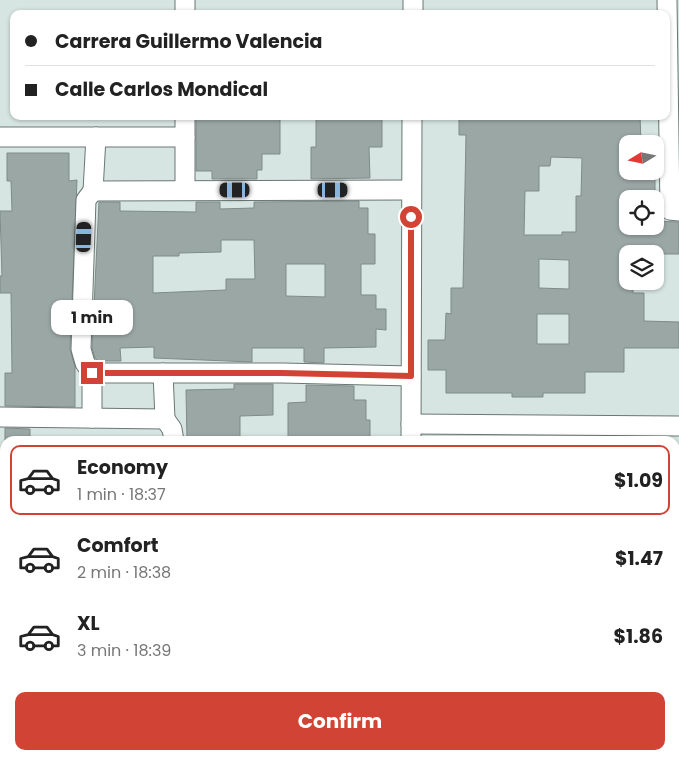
<!DOCTYPE html>
<meta charset="utf-8">
<style>
body{margin:0;font-family:Poppins,sans-serif;background:#f2f2f2;color:#222;height:100vh;display:flex;flex-direction:column;font-size:19px;white-space:nowrap}
*{box-sizing:border-box;margin:0}
p{font-size:16px;color:#767676}
.icon{flex:none;width:28px;height:28px;fill:none;stroke:currentColor;stroke-width:2;stroke-linecap:round;stroke-linejoin:round}
.map{position:relative;flex:1;overflow:hidden}
.drawer{position:absolute;left:0px;top:436px;width:680px;height:324px;display:flex;flex-direction:column;background:#fff;border-radius:15px 15px 0 0;box-shadow:0 1px 4px #0004}
.drawer>*{flex:none}
.guide{position:absolute;left:10px;top:10px;width:660px;height:110px;border-radius:10px;box-shadow:0 1px 4px #0004;display:grid;align-content:center;height:110px;padding:0 15px;background:#fff}
.needle{width:32px;rotate:260deg}
.controls{position:absolute;left:619px;top:135px;display:grid;gap:10px}
.controls a{display:grid;place-items:center;width:45px;height:45px;border-radius:10px;background:#fff;box-shadow:0 1px 4px #0004;font-size:25px}
.end{position:absolute;width:22px;height:22px;margin:-11px;border:6px solid #d14435;background:#fff;box-shadow:0 0 0 2px #fff}
.from{border-radius:50%}
.bubble{position:absolute;height:35px;border-radius:10px;background:#fff;box-shadow:0 1px 4px #0004;font-size:16px;font-weight:700;line-height:35px;text-align:center}
.car{position:absolute;width:15px;height:30px;margin:-15px -8px;border-radius:6px;box-shadow:0 0 4px 1px #0007;background:linear-gradient(#222 24%,#8ab4d8 0 40%,#222 0 76%,#8ab4d8 0 86%,#222 0)}
.guide b{display:flex;align-items:center;gap:18px;height:48px;font-size:19px}
.guide b+b{border-top:1px solid #e0e0e0}
.guide i{width:12px;height:12px;background:#222}
ul{padding:9px 0 0;list-style:none}
li{display:flex;align-items:center;gap:15px;height:70px;margin:0 10px 8px;padding:0 5px;border:2px solid transparent;border-radius:10px}
li div{flex:1}
li b{display:block;font-size:19px}
li em{font-style:normal;font-weight:700}
li.active{border-color:#d14435}
li>.icon{width:45px;height:45px;stroke-width:1.5}
.action{display:flex;gap:10px;margin-top:auto;padding:10px 15px}
.action a{flex:1;height:58px;border-radius:10px;background:#d14435;color:#fff;font-size:20px;font-weight:700;line-height:58px;text-align:center}
.map>svg:first-child{display:block}
.building{fill:#9aa7a4;stroke:#7e8b88;fill-rule:evenodd}
.lines{fill:none;stroke-linecap:round;stroke-linejoin:round}
.minor-casing{stroke:#6a7774;stroke-width:21}
.minor{stroke:#fff;stroke-width:19}
.route{stroke:#d14435;stroke-width:6}
</style>
<div class="map">
<svg width="679" height="759" viewBox="0 0 679 759">
<rect width="100%" height="100%" fill="#d6e5e1"/>
<g class="building">
<polygon points="200,116 280,116 280,154 262,154 262,170 257,170 257,179 212,179 212,171 196,171 196,117"/>
<polygon points="316,116 382,116 382,147 369,147 370,178 311,179 311,147 316,147"/>
<path d="M 459,116 L 640,116 L 641,142 L 655,142 L 655,221 L 679,222 L 679,254 L 628,254 L 628,281 L 633,281 L 633,293 L 644,293 L 644,321 L 679,322 L 679,348 L 624,348 L 624,372 L 585,372 L 585,393 L 543,393 L 543,397 L 512,397 L 512,393 L 446,393 L 446,370 L 428,370 L 428,340 L 445,340 L 446,313 L 451,314 L 451,288 L 463,288 L 466,135 L 459,135 ZM 628,144 L 655,144 L 655,171 L 628,171 ZM 551,157 L 582,158 L 581,196 L 576,196 L 576,232 L 562,232 L 562,235 L 524,235 L 525,191 L 539,191 L 539,166 L 550,166 ZM 628,199 L 655,199 L 655,226 L 628,226 ZM 539,259 L 569,260 L 569,289 L 539,288 ZM 537,314 L 569,314 L 569,344 L 537,344 Z"/>
<polygon points="7,153 69,153 69,181 77,180 70,349 75,367 75,407 5,406 5,373 12,373 11,293 0,293 0,276 2,276 0,211 12,211 11,181 7,181"/>
<path d="M 359,201 L 359,208 L 368,208 L 368,234 L 375,234 L 375,264 L 361,264 L 361,295 L 376,295 L 376,309 L 386,309 L 386,330 L 376,329 L 376,347 L 324,348 L 324,363 L 304,362 L 304,348 L 252,348 L 252,362 L 154,358 L 154,347 L 120,348 L 121,361 L 98,361 L 95,358 L 92,348 L 99,202 L 120,202 L 120,211 L 196,212 L 196,202 L 220,202 L 220,209 L 254,208 L 254,202 ZM 221,240 L 254,240 L 255,279 L 226,279 L 226,290 L 153,293 L 153,256 L 179,256 L 179,253 L 221,252 ZM 286,264 L 325,264 L 325,297 L 286,296 Z"/>
<polygon points="234,384 273,384 273,415 240,416 240,441 187,441 186,390 234,389"/>
<polygon points="306,385 354,386 354,400 366,400 366,420 370,420 370,441 288,441 288,403 306,402"/>
<polygon points="5,428 30,429 30,441 5,441"/>
</g>
<g class="lines">
<g class="minor-casing">
<g id="minor">
<polyline points="185,0 185,14"/>
<polyline points="667,0 670,210 679,211"/>
<polyline points="413,14 413,0"/>
<polyline points="185,116 185,190"/>
<polyline points="0,137 185,137"/>
<polyline points="93,191 411,190"/>
<polyline points="93,191 96,137"/>
<polyline points="92,373 282,373 411,376"/>
<polyline points="92,373 85,363 81,349 86,200 93,191"/>
<polyline points="163,373 165,419"/>
<polyline points="0,417 165,419"/>
<polyline points="92,418 92,373"/>
<polyline points="165,419 172,429 174,441"/>
<polyline points="411,424 679,426"/>
<polyline points="411,441 412,116"/>
<polyline points="0,603 5,603"/>
<polyline points="675,706 679,706"/>
<polyline points="414,755 414,759"/>
</g>
</g>
<use href="#minor" class="minor"/>
</g>
<g class="lines">
<polyline class="route" points="92,373 282,373 411,376 411,217"/>
</g>
</svg>
<div class="controls">
<a><svg class="needle" viewBox="-14 -14 28 28"><path d="M0-13l5 13h-10z" fill="#e53935"/><path d="M0 13l5-13h-10z" fill="#767676"/></svg></a>
<a><svg class="icon" aria-label="locate" viewBox="0 0 24 24"><circle cx="12" cy="12" r="6"/><path d="M12 2v4M12 18v4M2 12h4M18 12h4"/></svg></a>
<a><svg class="icon" aria-label="layers" viewBox="0 0 24 24"><path d="M12 4l9 5-9 5-9-5zM3 14l9 5 9-5"/></svg></a>
</div>
<i class="end from" style="left:411px;top:217px"></i>
<i class="end" style="left:92px;top:373px"></i>
<div class="bubble" style="left:51px;top:300px;width:82px">1 min</div>
<i class="car" style="left:235px;top:190px;rotate:270deg"></i>
<i class="car" style="left:333px;top:190px;rotate:90deg"></i>
<i class="car" style="left:84px;top:237px;rotate:2deg"></i>
<div class="guide">
<b><i class="from"></i>Carrera Guillermo Valencia</b>
<b><i></i>Calle Carlos Mondical</b>
</div>
<section class="drawer">
<ul>
<li class="active"><svg class="icon" aria-label="car" viewBox="0 0 24 24"><path d="M5 17H2v-5l4-1 3-4h7l3 4 3 1v5h-3M9 17h6M6 11h13"/><circle cx="7" cy="17" r="2"/><circle cx="17" cy="17" r="2"/></svg><div><b>Economy</b><p>1 min · 18:37</p></div><em>$1.09</em></li>
<li><svg class="icon" aria-label="car" viewBox="0 0 24 24"><path d="M5 17H2v-5l4-1 3-4h7l3 4 3 1v5h-3M9 17h6M6 11h13"/><circle cx="7" cy="17" r="2"/><circle cx="17" cy="17" r="2"/></svg><div><b>Comfort</b><p>2 min · 18:38</p></div><em>$1.47</em></li>
<li><svg class="icon" aria-label="car" viewBox="0 0 24 24"><path d="M5 17H2v-5l4-1 3-4h7l3 4 3 1v5h-3M9 17h6M6 11h13"/><circle cx="7" cy="17" r="2"/><circle cx="17" cy="17" r="2"/></svg><div><b>XL</b><p>3 min · 18:39</p></div><em>$1.86</em></li>
</ul>
<div class="action"><a>Confirm</a></div>
</section>
</div>
